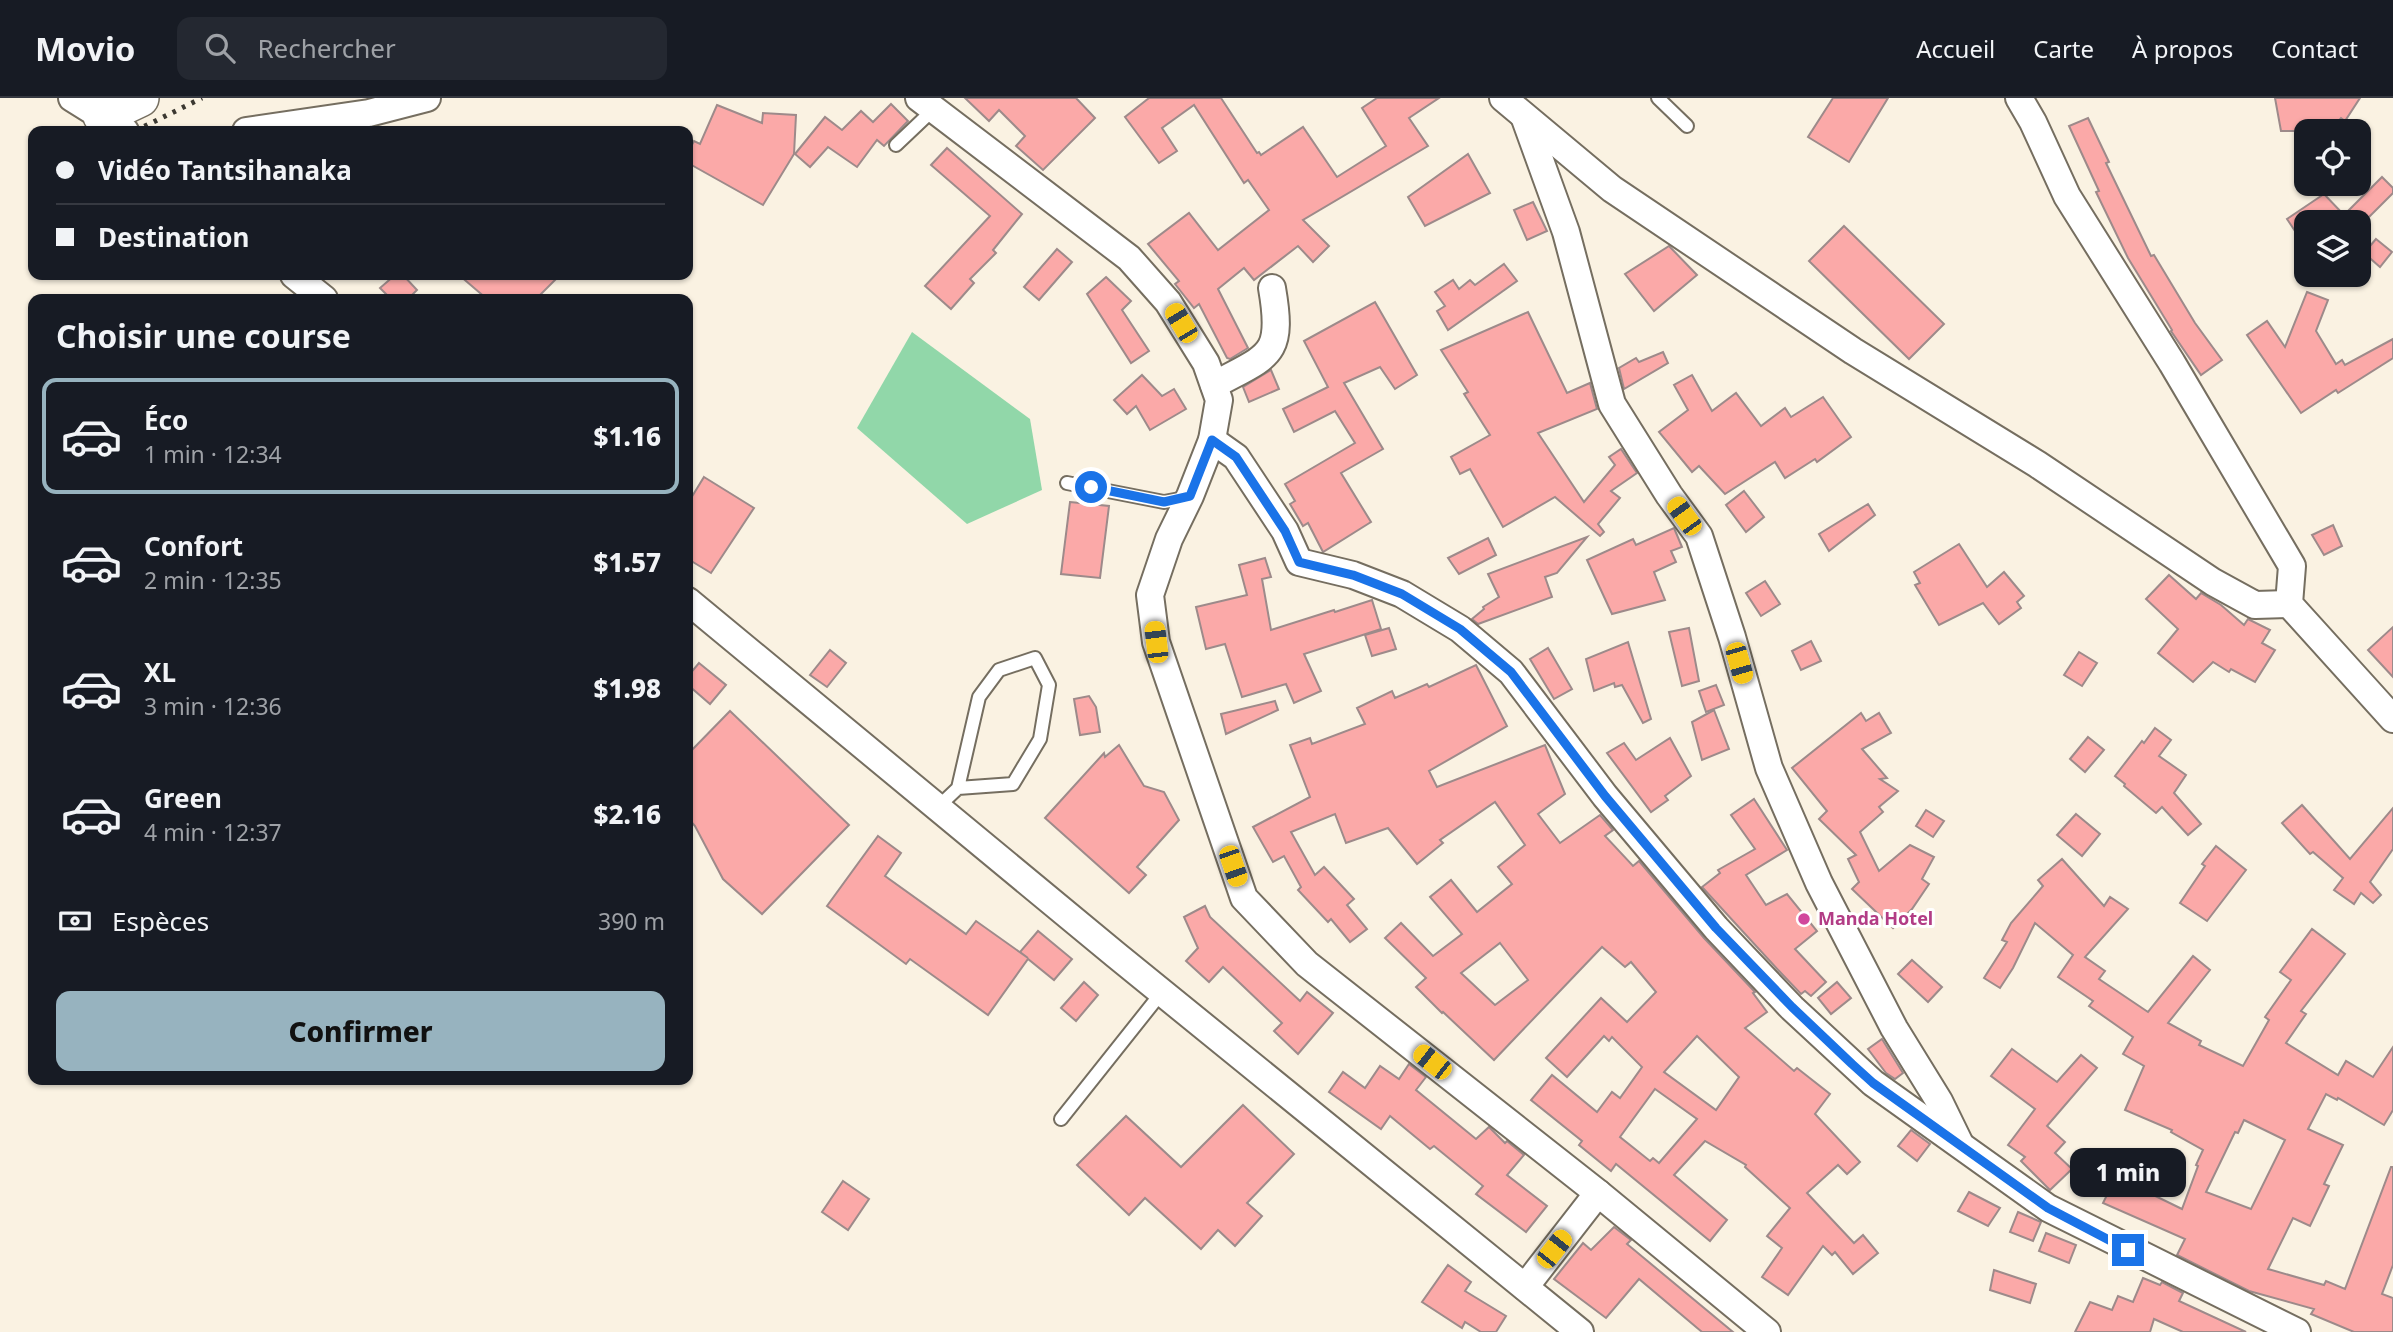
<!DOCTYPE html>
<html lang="fr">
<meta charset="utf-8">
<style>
body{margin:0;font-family:"Noto Sans",sans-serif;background:#242831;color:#f1f3f6;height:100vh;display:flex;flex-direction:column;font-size:26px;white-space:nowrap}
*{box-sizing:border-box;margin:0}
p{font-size:23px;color:#9ea1a6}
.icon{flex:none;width:38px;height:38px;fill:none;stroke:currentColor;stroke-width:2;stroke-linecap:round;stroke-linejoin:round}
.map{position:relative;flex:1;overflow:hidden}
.drawer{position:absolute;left:28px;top:196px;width:665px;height:791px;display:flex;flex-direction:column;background:#171b24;border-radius:14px;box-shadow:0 2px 5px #0004}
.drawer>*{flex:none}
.top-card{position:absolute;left:28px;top:28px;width:665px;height:154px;border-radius:14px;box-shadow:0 2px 5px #0004;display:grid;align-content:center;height:154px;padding:0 28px;background:#171b24}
.controls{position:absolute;left:2294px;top:21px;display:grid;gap:14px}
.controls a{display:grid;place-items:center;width:77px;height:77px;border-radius:14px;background:#171b24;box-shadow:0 2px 5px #0004;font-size:35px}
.end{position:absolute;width:32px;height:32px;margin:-16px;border:9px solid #1a73e8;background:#fff;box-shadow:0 0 0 4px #fff}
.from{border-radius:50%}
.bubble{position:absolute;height:49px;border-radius:14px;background:#171b24;box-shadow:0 2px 5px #0004;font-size:23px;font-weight:800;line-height:49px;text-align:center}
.car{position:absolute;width:21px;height:42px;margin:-21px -10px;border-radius:9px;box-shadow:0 0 5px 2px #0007;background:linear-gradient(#f5c518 24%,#345 0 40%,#f5c518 0 76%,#345 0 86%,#f5c518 0)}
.top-card b{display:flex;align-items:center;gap:24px;height:66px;font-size:26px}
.top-card b+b{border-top:2px solid #363941}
.top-card i{width:18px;height:18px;background:#f1f3f6}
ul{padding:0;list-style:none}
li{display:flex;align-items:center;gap:21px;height:116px;margin:0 14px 10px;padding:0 14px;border:4px solid transparent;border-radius:14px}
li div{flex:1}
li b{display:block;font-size:26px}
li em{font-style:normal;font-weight:800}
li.selected{border-color:#97b3bf}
li>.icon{width:63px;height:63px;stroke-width:1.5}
h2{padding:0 28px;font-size:32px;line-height:84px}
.pay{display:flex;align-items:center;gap:18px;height:77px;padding:0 28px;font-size:26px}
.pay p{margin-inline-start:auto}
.button{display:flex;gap:14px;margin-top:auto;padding:14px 28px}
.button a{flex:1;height:80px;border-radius:14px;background:#97b3bf;color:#111;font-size:28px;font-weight:800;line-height:80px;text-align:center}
header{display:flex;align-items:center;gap:42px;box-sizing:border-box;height:98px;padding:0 35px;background:#171b24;border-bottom:2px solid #363941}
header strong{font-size:33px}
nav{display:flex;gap:38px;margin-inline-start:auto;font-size:24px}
.search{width:490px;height:63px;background:#242831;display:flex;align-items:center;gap:18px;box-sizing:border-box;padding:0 24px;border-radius:14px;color:#9ea1a6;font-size:26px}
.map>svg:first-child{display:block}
.green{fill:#91d7a9}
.building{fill:#fba9a8;stroke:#9d8a8a;stroke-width:2;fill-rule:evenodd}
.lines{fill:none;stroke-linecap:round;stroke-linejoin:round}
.lane-casing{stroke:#756e60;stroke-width:16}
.street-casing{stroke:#756e60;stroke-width:30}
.secondary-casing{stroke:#756e60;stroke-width:40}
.lane{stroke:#fff;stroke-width:12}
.street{stroke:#fff;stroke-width:26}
.secondary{stroke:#fff;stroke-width:37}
.rail{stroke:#3b3831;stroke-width:5;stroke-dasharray:3.5 7;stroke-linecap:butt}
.route{stroke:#1a73e8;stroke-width:9}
.hotel-dot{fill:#d1479c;stroke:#fff;stroke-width:2.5}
.labels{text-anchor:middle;stroke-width:6;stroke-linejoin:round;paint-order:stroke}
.hotel-label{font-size:18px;font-weight:bold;fill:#b23c85;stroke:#fff;text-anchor:start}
</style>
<header>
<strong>Movio</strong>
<div class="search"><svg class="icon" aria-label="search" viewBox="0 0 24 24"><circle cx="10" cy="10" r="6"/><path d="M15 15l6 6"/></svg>Rechercher</div>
<nav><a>Accueil</a><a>Carte</a><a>À propos</a><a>Contact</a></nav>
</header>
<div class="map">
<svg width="2393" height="1234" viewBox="0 0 2393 1234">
<rect width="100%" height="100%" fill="#faf2e2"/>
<polygon class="green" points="912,234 1030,321 1042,392 967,426 857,330"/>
<g class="building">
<polygon points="965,0 1076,0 1095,20 1043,72 1016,48 1025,38 999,12 989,23"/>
<polygon points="1149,0 1221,0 1257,55 1259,54 1261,57 1303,29 1337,79 1386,48 1362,10 1377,0 1439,0 1409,20 1428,48 1303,122 1329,148 1313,164 1298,148 1254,182 1244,170 1218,191 1248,250 1230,261 1227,260 1199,206 1194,210 1175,186 1179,183 1148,146 1189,115 1218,152 1269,112 1248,82 1244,85 1194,7 1162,30 1177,53 1159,65 1125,19"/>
<polygon points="1833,0 1888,0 1849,64 1808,39"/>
<polygon points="2275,0 2360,0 2345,23 2341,20 2330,33 2281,33"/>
<polygon points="891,6 908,23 884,48 877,42 857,69 828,49 810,69 795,56 825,19 842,32 861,13 873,24"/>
<polygon points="717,7 762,25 763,15 796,17 794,56 763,107 688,65 688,54 694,43 700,46"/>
<polygon points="2088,20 2109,64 2106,65 2151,158 2154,157 2195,225 2222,262 2201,277 2171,233 2172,232 2128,160 2096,94 2099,93 2069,28"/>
<polygon points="947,50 1022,116 993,152 996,155 970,181 974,185 951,211 925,188 990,118 931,67"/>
<polygon points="1468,56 1490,95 1425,128 1408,99"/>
<polygon points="2382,79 2393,90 2393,95 2364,124 2306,124 2306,136 2301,142 2287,121 2324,96 2344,117"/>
<polygon points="1533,104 1547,133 1527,142 1514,112"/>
<polygon points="1844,128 1944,226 1909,261 1809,163"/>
<polygon points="2376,141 2392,154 2380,169 2364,155"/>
<polygon points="1669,148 1697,177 1654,213 1625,176"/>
<polygon points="1057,151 1072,164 1039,202 1024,189"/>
<polygon points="1504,166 1517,183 1448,232 1437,213 1445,208 1435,194 1453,182 1459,191 1470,182 1475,187"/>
<polygon points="395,177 403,177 417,192 408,201 391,201 380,190"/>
<polygon points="459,177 560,177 536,201 487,201"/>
<polygon points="1106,179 1131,203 1122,212 1149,253 1131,265 1087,196"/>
<polygon points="2307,194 2328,202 2316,233 2336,266 2342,262 2345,267 2393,241 2393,260 2338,295 2336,292 2301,315 2247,237 2267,223 2285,249"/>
<polygon points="1375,204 1417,277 1395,291 1380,269 1344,285 1383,351 1341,375 1371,424 1323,454 1308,425 1303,428 1290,406 1295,403 1285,386 1355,345 1335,313 1294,334 1283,311 1328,289 1304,243"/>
<polygon points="1528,214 1567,295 1590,285 1597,311 1538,335 1584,404 1615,367 1609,359 1621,351 1637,375 1611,393 1620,400 1598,426 1604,434 1600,438 1555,399 1503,429 1470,371 1460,376 1451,359 1490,337 1464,296 1468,294 1441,252"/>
<polygon points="1663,254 1668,265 1624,291 1619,270 1636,260 1639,264"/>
<polygon points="1271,272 1279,291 1249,304 1243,289"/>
<polygon points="1142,277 1162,298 1174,291 1186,311 1150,332 1136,308 1127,316 1114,302"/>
<polygon points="1692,277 1712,313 1736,295 1761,328 1785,310 1791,319 1823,299 1851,339 1817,364 1815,361 1785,380 1775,364 1725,396 1699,368 1692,374 1659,334 1688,312 1674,287"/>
<polygon points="704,379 754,410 711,475 688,461 688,405"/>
<polygon points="1744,393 1764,419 1746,434 1726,407"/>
<polygon points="1070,404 1109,408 1100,480 1061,476"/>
<polygon points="1868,406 1875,417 1829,453 1819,436"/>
<polygon points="2333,427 2342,448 2324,457 2312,437"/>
<polygon points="1674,430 1682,449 1671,453 1676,464 1654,474 1665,502 1612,516 1587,462 1633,441 1636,447"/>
<polygon points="1587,439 1557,475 1545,479 1552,499 1478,526 1472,521 1484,511 1483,509 1499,499 1488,476"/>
<polygon points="1488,440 1496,457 1459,476 1448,460"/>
<polygon points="1959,446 1987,489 2004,474 2024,498 2017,504 2021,510 1999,526 1983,505 1939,527 1915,487 1920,485 1914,474"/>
<polygon points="1265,460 1271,479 1262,481 1271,532 1334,512 1335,514 1372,502 1381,531 1304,556 1321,593 1294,605 1286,586 1242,599 1225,546 1206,551 1196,509 1247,497 1239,467"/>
<polygon points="2169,477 2196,501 2201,495 2221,507 2244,527 2248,521 2270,532 2262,545 2275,552 2255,584 2231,571 2229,574 2213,564 2193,584 2158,555 2178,531 2146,501"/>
<polygon points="1765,483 1780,506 1761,518 1746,495"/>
<polygon points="2393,529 2393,579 2368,552"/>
<polygon points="1389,530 1396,551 1372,558 1365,537"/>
<polygon points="1689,530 1699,583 1682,588 1669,534"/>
<polygon points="1811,543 1821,563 1801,572 1792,553"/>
<polygon points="1628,544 1651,621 1643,625 1622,587 1615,589 1614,585 1594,593 1586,561"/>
<polygon points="1548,550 1572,591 1554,601 1530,561"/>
<polygon points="830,552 846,565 827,589 810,577"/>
<polygon points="2079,554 2097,565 2082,588 2064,577"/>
<polygon points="699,565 726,587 710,606 688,587 688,578"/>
<path d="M 1476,567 L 1507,628 L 1429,673 L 1437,689 L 1545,647 L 1565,696 L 1538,716 L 1560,745 L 1600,717 L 1613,732 L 1605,738 L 1633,768 L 1639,763 L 1704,840 L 1755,894 L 1753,895 L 1767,914 L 1745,930 L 1794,973 L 1797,970 L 1830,996 L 1815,1016 L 1860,1064 L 1847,1076 L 1838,1067 L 1807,1095 L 1854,1145 L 1863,1137 L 1878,1155 L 1853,1176 L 1835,1154 L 1832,1157 L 1823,1148 L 1788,1197 L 1762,1179 L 1782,1150 L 1767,1138 L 1790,1110 L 1745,1069 L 1746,1067 L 1705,1043 L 1674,1077 L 1727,1122 L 1710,1143 L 1616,1066 L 1611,1073 L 1579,1047 L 1582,1043 L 1531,1002 L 1552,977 L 1597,1014 L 1612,994 L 1620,1000 L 1642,969 L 1612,939 L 1609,943 L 1604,938 L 1567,979 L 1546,960 L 1601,900 L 1627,924 L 1656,894 L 1631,864 L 1625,869 L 1602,849 L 1494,962 L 1443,914 L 1442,915 L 1416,889 L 1426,880 L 1385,840 L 1401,825 L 1433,858 L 1462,836 L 1430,799 L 1451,782 L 1477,814 L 1512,786 L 1498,769 L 1525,747 L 1495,704 L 1440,742 L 1443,745 L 1417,766 L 1388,730 L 1346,745 L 1335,716 L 1291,734 L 1315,777 L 1324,769 L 1354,801 L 1347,807 L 1367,831 L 1350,844 L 1331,821 L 1328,824 L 1298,792 L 1301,789 L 1284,758 L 1273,764 L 1253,729 L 1310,699 L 1290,647 L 1310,640 L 1312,646 L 1365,626 L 1357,610 L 1392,593 L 1395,600 L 1427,586 L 1429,589 ZM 1500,845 L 1528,882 L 1495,907 L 1461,875 ZM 1697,938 L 1739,979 L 1716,1012 L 1664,974 ZM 1655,991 L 1697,1021 L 1659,1065 L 1653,1060 L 1650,1063 L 1620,1039 Z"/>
<polygon points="1716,587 1724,607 1706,614 1699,593"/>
<polygon points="1089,598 1096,609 1100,634 1080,637 1074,601"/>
<polygon points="1275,603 1278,612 1226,636 1221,616"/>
<polygon points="1714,612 1729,651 1702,662 1692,624"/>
<polygon points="730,613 849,727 762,816 723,781 695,728 688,720 688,656"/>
<polygon points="1861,615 1866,623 1879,615 1891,635 1862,651 1887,680 1880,681 1898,693 1879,709 1883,714 1860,734 1879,773 1910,747 1934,759 1922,781 1929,786 1912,811 1893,830 1852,791 1859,784 1848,761 1856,757 1819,721 1827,713 1792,670"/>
<polygon points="2155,630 2171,642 2159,658 2186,677 2174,695 2201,726 2188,737 2162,709 2156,715 2124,688 2125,686 2115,678 2142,643 2144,645"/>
<polygon points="2088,639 2104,652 2085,674 2070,661"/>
<polygon points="1670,640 1691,678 1665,698 1668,702 1651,714 1607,655 1624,645 1636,662"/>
<polygon points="1119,647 1144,688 1164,694 1179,722 1137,769 1146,777 1129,795 1045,720 1104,655 1105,659"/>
<polygon points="1754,701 1787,752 1746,777 1766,807 1787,796 1817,833 1795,851 1826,884 1811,898 1805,893 1801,896 1781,875 1702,789 1720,775 1718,772 1755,751 1731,717"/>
<polygon points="2302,707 2350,761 2393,710 2393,751 2370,784 2381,797 2373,805 2361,795 2354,806 2334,792 2343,780 2313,754 2310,756 2282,725"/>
<polygon points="1926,712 1944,723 1933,739 1916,728"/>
<polygon points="2076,716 2100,736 2082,758 2057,737"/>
<polygon points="878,738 901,755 885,778 966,836 976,823 1028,860 1020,854 1038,833 1072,861 1054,882 1028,861 988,917 910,861 906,866 827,808"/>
<polygon points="2216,748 2246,772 2207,823 2180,805 2205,768 2202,766"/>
<path d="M 2062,761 L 2104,808 L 2110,799 L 2128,811 L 2085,859 L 2105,873 L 2099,881 L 2148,914 L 2193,858 L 2210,872 L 2168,925 L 2201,943 L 2199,947 L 2243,968 L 2269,922 L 2265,919 L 2291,882 L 2280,874 L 2312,831 L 2345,856 L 2301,913 L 2306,916 L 2286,945 L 2338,977 L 2346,963 L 2373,979 L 2393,949 L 2393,1012 L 2384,1027 L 2338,1000 L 2337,1002 L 2326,996 L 2308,1031 L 2343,1047 L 2324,1086 L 2329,1088 L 2310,1128 L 2293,1120 L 2268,1171 L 2324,1187 L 2326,1183 L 2345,1191 L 2391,1069 L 2393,1069 L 2393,1167 L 2382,1196 L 2393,1200 L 2393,1234 L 2354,1234 L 2311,1216 L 2314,1211 L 2249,1193 L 2177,1157 L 2185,1141 L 2103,1105 L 2120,1071 L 2147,1084 L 2143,1092 L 2182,1111 L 2198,1068 L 2196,1067 L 2203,1052 L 2171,1034 L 2172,1032 L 2125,1012 L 2144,968 L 2123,956 L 2133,939 L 2089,908 L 2093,903 L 2058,879 L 2073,857 L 2035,825 L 2013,870 L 2000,890 L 1984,880 L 2007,844 L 2002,842 L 2011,825 L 2043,788 L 2038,782 ZM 2244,1022 L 2285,1042 L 2251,1111 L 2206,1094 L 2235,1034 L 2238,1035 Z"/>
<polygon points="1205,808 1210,819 1300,903 1307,894 1333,915 1298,956 1274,933 1282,925 1223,869 1209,884 1186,863 1198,850 1184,819"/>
<polygon points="1912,862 1942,889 1928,904 1898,876"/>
<polygon points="1084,884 1098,897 1076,923 1061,910"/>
<polygon points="1837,884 1851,900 1831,916 1818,900"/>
<polygon points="1882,941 1903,975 1895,981 1886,975 1868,951"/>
<polygon points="2012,951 2057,984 2081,957 2097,970 2047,1028 2065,1044 2055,1055 2072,1071 2050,1092 2021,1063 2025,1059 2008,1047 2035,1011 1991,978"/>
<polygon points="1409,966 1426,979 1416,992 1476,1041 1489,1029 1505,1045 1507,1043 1524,1057 1507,1077 1547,1108 1526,1134 1476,1096 1483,1088 1434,1048 1430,1051 1390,1018 1381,1031 1329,994 1343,974 1365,990 1380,968 1399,981"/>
<polygon points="1243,1007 1294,1056 1247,1105 1262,1118 1235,1148 1218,1132 1201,1151 1145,1100 1129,1117 1077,1067 1126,1018 1181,1069"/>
<polygon points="1911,1032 1930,1046 1917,1063 1898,1048"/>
<polygon points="843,1083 869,1101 848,1132 822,1114"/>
<polygon points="1969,1094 2000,1110 1988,1128 1958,1113"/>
<polygon points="2018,1114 2041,1124 2033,1143 2010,1134"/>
<polygon points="1614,1129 1631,1142 1627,1146 1733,1234 1702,1234 1639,1181 1606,1220 1554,1181 1583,1145 1591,1152"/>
<polygon points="2046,1135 2076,1147 2069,1165 2039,1153"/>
<polygon points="1448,1167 1471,1184 1465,1193 1506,1218 1496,1234 1481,1234 1465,1224 1462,1230 1422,1204"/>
<polygon points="1994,1172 2036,1186 2030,1205 1990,1192"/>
<polygon points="2143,1180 2160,1187 2162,1184 2183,1195 2179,1203 2246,1234 2183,1234 2154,1221 2150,1234 2075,1234 2090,1204 2112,1212 2118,1198 2133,1204"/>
</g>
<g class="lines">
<g class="lane-casing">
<g id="lane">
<polyline points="1658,0 1687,28"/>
<polyline points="896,47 934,11"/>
<polyline points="1067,385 1164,404 1190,399"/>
<polyline points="938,709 958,690 979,599 999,572 1035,560 1049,587 1040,641 1013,686 958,690"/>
<polyline points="1061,1021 1162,894"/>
</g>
</g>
<g class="street-casing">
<g id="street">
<polyline points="72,0 125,33"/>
<polyline points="919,0 1129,160 1168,204 1206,265 1219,302 1212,342 1190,398 1169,441 1150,497 1156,544 1244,800 1307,866 1598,1095 1767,1234"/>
<polyline points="1503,0 1612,91 1853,253 2037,366 2213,484 2255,507 2289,506"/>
<polyline points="2019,0 2033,24 2067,98 2172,265 2292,468 2289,506 2393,621"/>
<polyline points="1524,18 1566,134 1612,306 1669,397 1699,438 1732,539 1769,670 1819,785 1894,930 1939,1003 1959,1044"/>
<polyline points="246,33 369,15 427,0"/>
<polyline points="294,177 324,201"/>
<path d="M 1214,287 C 1269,257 1284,259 1272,190"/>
<polyline points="1212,342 1236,359 1285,433 1299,464 1353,477 1402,496 1460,531 1511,574 1605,698 1716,830 1792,910 1873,985 2048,1110 2297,1234"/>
<polyline points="688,503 1116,857 1580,1234"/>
<polyline points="1525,1189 1598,1095"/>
</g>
</g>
<g class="secondary-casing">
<polyline id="secondary" points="102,18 140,0"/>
</g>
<use href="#lane" class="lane"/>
<use href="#street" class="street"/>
<use href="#secondary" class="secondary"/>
<polyline class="rail" points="135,33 202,0"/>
</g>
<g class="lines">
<polyline class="route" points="1091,389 1164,404 1190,398 1212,342 1236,359 1285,433 1299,464 1353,477 1402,496 1460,531 1511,574 1605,698 1716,830 1792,909 1852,966 1873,985 2048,1110 2128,1152"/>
</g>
<circle class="hotel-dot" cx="1804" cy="821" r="7"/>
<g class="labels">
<g class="hotel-label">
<text x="1818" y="827">Manda Hotel</text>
</g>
</g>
</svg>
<div class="controls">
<a><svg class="icon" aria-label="locate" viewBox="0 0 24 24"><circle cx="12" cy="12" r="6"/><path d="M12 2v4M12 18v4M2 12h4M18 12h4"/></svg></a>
<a><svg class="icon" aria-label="layers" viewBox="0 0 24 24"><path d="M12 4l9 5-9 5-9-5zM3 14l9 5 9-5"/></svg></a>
</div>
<i class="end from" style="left:1091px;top:389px"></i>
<i class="end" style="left:2128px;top:1152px"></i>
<div class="bubble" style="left:2070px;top:1050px;width:116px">1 min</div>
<i class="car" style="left:1181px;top:225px;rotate:329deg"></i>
<i class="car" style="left:1684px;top:418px;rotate:324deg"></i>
<i class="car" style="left:1156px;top:544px;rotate:353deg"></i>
<i class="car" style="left:1739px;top:565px;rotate:164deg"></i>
<i class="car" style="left:1233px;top:768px;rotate:161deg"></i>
<i class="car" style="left:1432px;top:964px;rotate:308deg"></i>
<i class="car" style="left:1554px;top:1151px;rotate:38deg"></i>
<div class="top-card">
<b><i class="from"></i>Vidéo Tantsihanaka</b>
<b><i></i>Destination</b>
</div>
<section class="drawer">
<h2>Choisir une course</h2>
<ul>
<li class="selected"><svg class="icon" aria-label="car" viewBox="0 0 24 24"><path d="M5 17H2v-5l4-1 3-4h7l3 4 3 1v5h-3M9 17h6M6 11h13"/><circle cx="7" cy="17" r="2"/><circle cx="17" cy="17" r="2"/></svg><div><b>Éco</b><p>1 min · 12:34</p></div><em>$1.16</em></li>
<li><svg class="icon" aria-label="car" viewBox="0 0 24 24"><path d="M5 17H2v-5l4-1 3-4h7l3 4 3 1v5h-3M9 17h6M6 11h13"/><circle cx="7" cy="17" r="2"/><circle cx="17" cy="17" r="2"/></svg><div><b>Confort</b><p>2 min · 12:35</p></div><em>$1.57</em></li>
<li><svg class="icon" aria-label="car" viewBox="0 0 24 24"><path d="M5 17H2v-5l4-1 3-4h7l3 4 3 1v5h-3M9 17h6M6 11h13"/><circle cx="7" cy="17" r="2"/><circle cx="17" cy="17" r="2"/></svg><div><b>XL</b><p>3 min · 12:36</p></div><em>$1.98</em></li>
<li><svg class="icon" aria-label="car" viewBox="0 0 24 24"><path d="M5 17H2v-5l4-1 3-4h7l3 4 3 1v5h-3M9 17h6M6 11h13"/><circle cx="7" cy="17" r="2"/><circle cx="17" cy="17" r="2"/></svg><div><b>Green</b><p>4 min · 12:37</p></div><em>$2.16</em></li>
</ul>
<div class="pay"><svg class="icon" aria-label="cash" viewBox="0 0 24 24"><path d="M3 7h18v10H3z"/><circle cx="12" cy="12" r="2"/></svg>Espèces<p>390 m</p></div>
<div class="button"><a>Confirmer</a></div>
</section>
</div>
